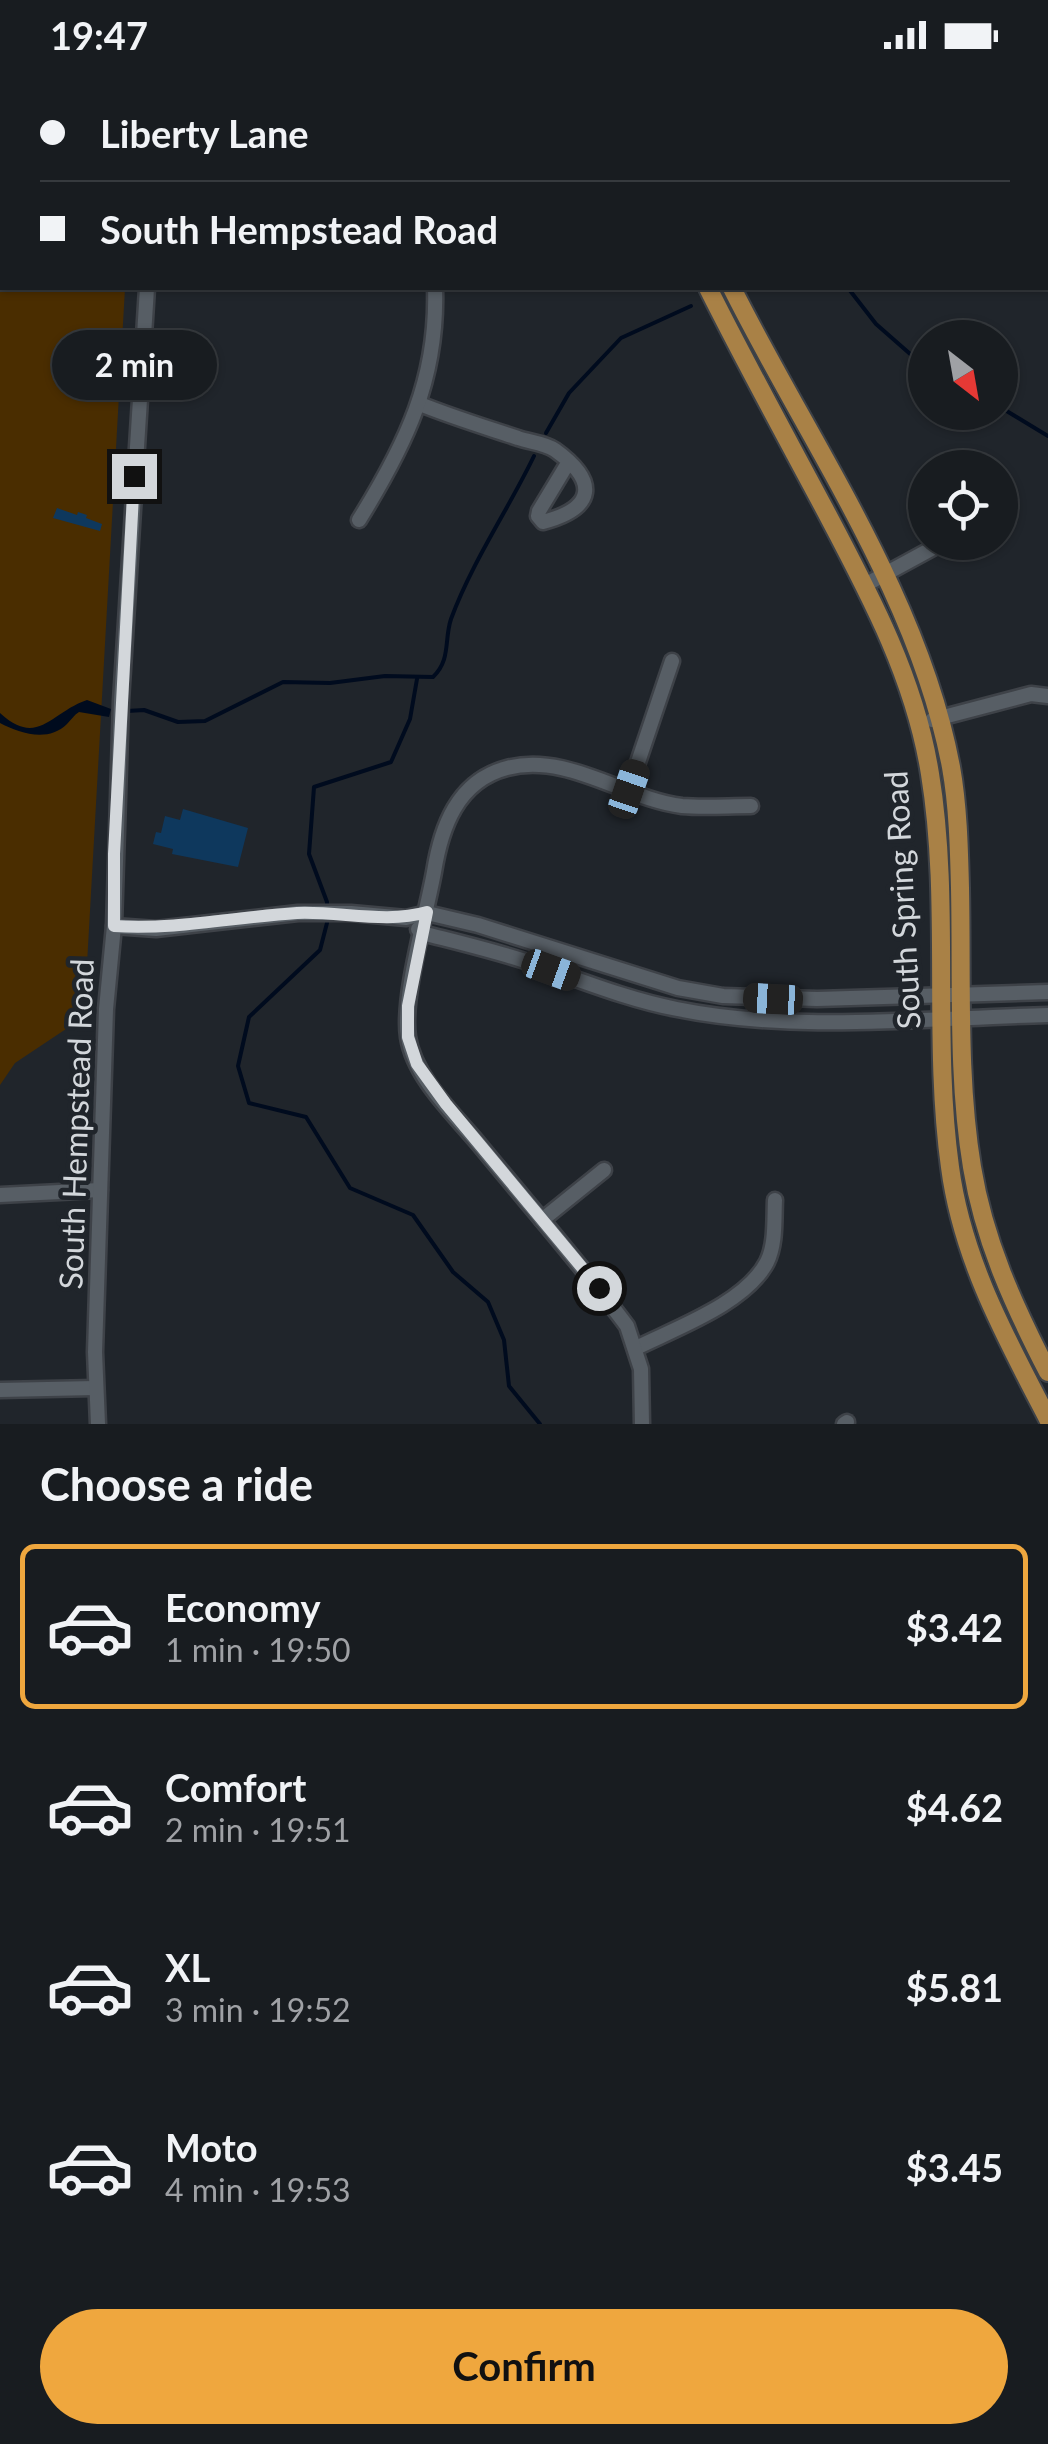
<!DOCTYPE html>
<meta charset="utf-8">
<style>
body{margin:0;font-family:Lato,sans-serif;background:#25292d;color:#f1f3f6;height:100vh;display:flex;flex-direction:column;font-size:38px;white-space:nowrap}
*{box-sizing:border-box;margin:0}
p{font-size:32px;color:#9fa1a5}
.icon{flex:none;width:55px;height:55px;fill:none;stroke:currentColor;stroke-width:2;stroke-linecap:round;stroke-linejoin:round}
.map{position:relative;height:1354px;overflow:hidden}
.sheet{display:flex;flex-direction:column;background:#181c20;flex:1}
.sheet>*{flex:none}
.hud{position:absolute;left:0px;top:0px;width:1050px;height:220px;box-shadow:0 2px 8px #0004,0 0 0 2px #363a3e;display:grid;align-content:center;height:220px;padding:0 40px;background:#181c20}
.needle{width:65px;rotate:149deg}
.tools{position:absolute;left:908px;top:250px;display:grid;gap:20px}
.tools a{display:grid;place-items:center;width:110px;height:110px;border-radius:50%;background:#181c20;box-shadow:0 2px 8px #0004,0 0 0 2px #363a3e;font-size:50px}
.end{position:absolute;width:45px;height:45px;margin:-22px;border:12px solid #d3d7db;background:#111;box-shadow:0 0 0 5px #111}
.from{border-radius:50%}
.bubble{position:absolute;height:70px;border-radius:35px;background:#181c20;box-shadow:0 2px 8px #0004,0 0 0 2px #363a3e;font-size:32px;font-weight:700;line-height:70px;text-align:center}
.car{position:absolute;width:30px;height:60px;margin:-30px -15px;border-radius:12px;box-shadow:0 0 8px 2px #0007;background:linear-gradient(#222 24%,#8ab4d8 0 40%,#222 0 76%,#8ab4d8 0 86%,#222 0)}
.hud b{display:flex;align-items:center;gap:35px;height:95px;font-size:38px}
.hud b+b{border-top:2px solid #363a3e}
.hud i{width:25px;height:25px;background:#f1f3f6}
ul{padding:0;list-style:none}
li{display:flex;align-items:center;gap:30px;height:165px;margin:0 20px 15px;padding:0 20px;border:5px solid transparent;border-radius:15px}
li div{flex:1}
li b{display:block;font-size:38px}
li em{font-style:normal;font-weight:700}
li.on{border-color:#efa73e}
li>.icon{width:90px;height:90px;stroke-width:1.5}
h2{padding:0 40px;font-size:45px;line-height:120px}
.button{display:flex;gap:20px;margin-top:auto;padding:20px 40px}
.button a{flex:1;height:115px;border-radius:60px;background:#efa73e;color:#111;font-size:40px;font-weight:700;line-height:115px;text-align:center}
.status{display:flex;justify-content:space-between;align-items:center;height:70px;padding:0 50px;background:#181c20;direction:ltr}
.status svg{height:28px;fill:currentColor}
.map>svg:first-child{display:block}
.green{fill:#4a2d00}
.water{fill:#000b1e}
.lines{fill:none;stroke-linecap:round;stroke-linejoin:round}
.stream{stroke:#000b1e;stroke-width:4}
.building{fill:#0e385d}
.minor-casing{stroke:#3e4248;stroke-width:19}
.major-casing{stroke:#3e4248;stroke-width:22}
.minor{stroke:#575e65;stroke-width:14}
.major{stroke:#a98146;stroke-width:18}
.route{stroke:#d3d7db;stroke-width:12}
.labels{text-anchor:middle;stroke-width:9;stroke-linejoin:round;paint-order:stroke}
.street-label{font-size:32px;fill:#d3d7db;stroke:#20252b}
</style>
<div class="status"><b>19:47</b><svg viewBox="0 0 49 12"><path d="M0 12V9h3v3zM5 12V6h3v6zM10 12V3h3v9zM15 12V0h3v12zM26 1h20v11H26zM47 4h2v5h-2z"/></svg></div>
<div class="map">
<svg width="1048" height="1354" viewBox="0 0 1048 1354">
<rect width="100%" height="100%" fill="#20252b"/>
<polygon class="green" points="0,0 87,0 2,2 2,218 125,218 86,912 75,953 15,993 0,1015"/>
<path class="water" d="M 87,630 L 111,639 L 109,647 L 79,642 C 74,645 71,650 67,654 C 48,673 19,663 0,653 L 0,643 C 38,678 51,642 87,630 Z"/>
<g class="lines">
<g class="stream">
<polyline points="848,218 876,254 925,297"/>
<polyline points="1000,337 1048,366"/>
<polyline points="546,363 569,323 621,268 691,236"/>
<polyline points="417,609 410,649 391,692 314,717 309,784 327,832 327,853 320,880 249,947 238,996 249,1033 306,1047 350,1118 413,1145 453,1202 488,1232 504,1270 509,1316 540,1354"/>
<path d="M 127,641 L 144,640 L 178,652 L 205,651 L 283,612 L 330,613 L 385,606 L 433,607 C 451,590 444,570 451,549 C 472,492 508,440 534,386"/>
</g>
</g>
<g class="building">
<polygon points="57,438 77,445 78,442 87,445 86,448 102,454 100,461 53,448"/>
<polygon points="183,739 248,758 238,797 172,784 173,779 153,774 156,762 161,763 165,746 180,750"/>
</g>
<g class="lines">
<g class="minor-casing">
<g id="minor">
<polyline points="1019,0 1021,2"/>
<polyline points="159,2 160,0"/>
<polyline points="886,2 891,0"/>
<polyline points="933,2 938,0"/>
<polyline points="1048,52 1048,53"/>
<polyline points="1048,172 1048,171"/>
<path d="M 420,334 C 452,347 485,357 518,368 C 529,372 545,373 555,380 C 598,411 596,438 543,452 L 538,446 L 539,441 L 568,393"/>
<path d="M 359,450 C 406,374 438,309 435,218"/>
<polyline points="865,515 944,472"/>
<polyline points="932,650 1031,624 1048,626"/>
<polyline points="629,719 672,591"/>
<polyline points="114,856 156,859 298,843 351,843 406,848 427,843 478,855 678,918 723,926 817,929 1048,922"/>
<path d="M 418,859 L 422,863 C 457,872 491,880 525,891 C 575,908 625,929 677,939 C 795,963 927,948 1048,945"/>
<polyline points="0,1125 100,1120"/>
<polyline points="542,1150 604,1100"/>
<path d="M 636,1278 C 676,1258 746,1233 767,1192 C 776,1174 774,1150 775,1130"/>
<polyline points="0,1320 95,1318"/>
<polyline points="98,1354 95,1282 106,939 114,856 121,631 147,218"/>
<path d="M 642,1354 L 641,1299 L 627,1256 C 580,1193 528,1134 478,1073 C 453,1043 414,1007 408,967 C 402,927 426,846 434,802 C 441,758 457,711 507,698 C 567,682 625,729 682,736 C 704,738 728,736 751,736"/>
<polyline points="844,1354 847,1352"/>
</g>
</g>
<g class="major-casing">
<g id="major">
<polyline points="615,0 616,2"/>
<path d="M 708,218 C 745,292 785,365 824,438 C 869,523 915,608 930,704 C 951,832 932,967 950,1097 C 962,1189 1006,1268 1048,1349"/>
<path d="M 732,218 C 809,372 919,526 951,697 C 958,736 959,778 960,818 C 962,910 957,1006 972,1097 C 984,1171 1014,1236 1048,1302"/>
</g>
</g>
<use href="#minor" class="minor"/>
<use href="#major" class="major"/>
</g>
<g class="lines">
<path class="route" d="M 134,406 L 114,784 L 114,856 C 176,860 235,847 297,843 C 340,841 386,854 427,842 L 408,936 L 408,967 L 417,994 L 446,1034 L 599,1218"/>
</g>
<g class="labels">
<g class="street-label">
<text transform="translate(903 830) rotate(-93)" y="11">South Spring Road</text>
<text transform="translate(77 1054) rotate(-88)" y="11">South Hempstead Road</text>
</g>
</g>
</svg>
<div class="tools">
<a><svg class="needle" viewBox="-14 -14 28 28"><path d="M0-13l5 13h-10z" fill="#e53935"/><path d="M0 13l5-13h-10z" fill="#9fa1a5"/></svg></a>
<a><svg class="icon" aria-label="locate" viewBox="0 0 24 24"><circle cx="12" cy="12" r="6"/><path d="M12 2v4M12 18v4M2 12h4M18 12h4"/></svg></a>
</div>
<i class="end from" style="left:599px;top:1218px"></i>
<i class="end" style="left:134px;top:406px"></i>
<div class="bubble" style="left:52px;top:260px;width:165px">2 min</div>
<i class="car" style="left:629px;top:719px;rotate:19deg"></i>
<i class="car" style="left:551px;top:900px;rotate:110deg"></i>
<i class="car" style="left:773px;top:929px;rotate:273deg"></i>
<div class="hud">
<b><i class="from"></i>Liberty Lane</b>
<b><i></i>South Hempstead Road</b>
</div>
</div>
<section class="sheet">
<h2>Choose a ride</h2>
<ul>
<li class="on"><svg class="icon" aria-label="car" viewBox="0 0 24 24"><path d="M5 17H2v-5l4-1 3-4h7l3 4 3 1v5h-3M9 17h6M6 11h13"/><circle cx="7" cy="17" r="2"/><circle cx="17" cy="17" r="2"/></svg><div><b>Economy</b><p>1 min · 19:50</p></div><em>$3.42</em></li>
<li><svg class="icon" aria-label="car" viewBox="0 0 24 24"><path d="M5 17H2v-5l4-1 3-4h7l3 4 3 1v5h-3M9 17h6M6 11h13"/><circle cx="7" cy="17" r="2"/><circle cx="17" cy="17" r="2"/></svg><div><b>Comfort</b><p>2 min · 19:51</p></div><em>$4.62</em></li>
<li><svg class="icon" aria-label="car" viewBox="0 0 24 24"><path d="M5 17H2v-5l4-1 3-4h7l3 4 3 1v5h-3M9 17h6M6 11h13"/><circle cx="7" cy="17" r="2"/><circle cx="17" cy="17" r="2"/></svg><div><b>XL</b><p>3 min · 19:52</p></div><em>$5.81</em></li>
<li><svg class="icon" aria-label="car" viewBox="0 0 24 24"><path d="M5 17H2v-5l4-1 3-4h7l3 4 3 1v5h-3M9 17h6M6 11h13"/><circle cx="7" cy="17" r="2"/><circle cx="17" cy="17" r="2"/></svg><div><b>Moto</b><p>4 min · 19:53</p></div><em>$3.45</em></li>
</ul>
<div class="button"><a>Confirm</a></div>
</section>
